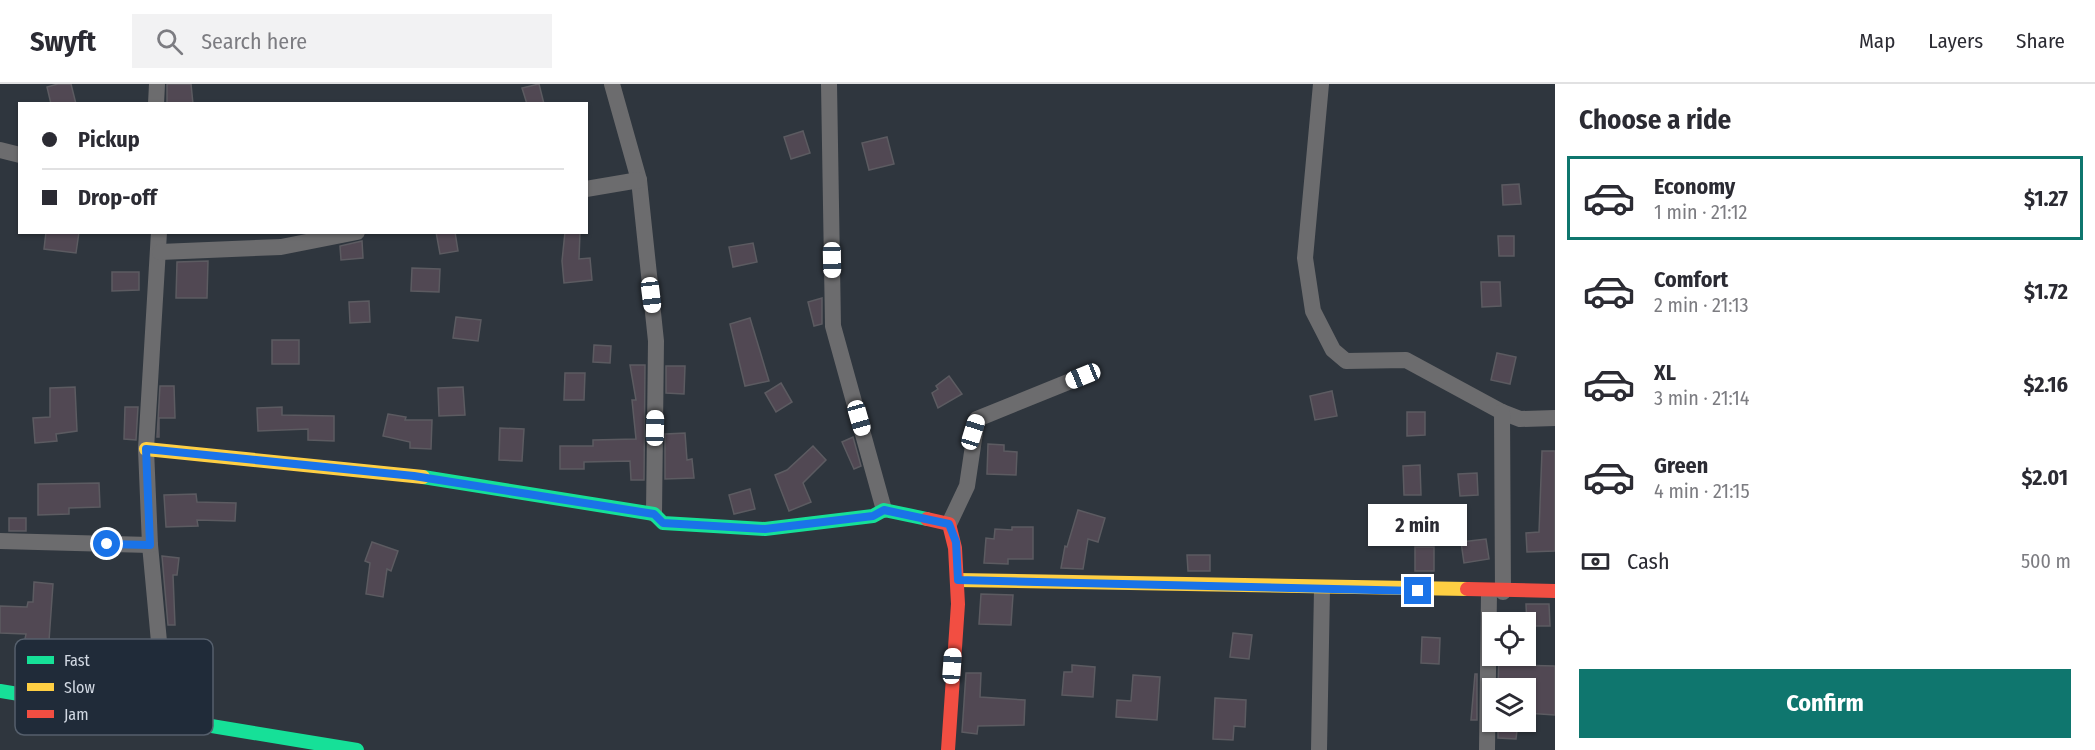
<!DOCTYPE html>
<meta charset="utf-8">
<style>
body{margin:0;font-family:"Fira Sans Condensed",sans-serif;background:#f2f2f3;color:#2b2b33;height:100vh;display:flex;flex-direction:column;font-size:22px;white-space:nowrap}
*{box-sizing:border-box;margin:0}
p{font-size:20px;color:#7c7c81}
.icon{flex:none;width:33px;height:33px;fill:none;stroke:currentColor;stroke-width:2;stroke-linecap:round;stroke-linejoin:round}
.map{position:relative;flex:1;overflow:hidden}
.sheet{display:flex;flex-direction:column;background:#fff;width:540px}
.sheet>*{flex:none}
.guide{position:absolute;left:18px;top:18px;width:570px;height:132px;border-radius:0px;box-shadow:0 2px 4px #0004;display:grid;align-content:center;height:132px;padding:0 24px;background:#fff}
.fabs{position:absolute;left:1482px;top:528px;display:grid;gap:12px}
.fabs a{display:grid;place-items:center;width:54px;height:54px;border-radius:0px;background:#fff;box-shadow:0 2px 4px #0004;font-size:30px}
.end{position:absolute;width:27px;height:27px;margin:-14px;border:8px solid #1a73e8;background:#fff;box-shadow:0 0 0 3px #fff}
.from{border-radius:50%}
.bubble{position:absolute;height:42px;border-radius:0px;background:#fff;box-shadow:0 2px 4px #0004;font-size:20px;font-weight:700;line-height:42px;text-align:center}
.car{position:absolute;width:18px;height:36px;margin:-18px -9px;border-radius:8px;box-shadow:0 0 4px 2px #0007;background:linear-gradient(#fff 24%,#345 0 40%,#fff 0 76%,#345 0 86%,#fff 0)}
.guide b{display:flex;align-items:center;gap:21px;height:57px;font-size:22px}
.guide b+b{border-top:2px solid #e1e1e2}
.guide i{width:15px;height:15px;background:#2b2b33}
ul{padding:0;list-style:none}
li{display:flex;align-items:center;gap:18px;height:84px;margin:0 12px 9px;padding:0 12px;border:3px solid transparent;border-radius:0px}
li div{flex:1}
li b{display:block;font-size:22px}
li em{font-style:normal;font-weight:700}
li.current{border-color:#0f766e}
li>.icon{width:54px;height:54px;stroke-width:1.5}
h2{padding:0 24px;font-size:27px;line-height:72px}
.pay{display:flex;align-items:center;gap:15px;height:66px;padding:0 24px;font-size:22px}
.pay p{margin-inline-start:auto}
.cta{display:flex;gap:12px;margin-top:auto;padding:12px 24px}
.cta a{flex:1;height:69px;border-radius:0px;background:#0f766e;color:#fff;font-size:24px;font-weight:700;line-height:69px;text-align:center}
header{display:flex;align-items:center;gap:36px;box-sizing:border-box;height:84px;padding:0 30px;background:#fff;border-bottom:2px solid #e1e1e2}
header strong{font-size:28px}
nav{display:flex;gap:33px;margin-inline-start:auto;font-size:21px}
.search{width:420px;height:54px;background:#f2f2f3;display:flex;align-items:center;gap:15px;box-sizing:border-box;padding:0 21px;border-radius:0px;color:#7c7c81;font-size:22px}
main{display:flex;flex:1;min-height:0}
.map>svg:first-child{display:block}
.building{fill:#514853;stroke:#5c5b61;stroke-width:1.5}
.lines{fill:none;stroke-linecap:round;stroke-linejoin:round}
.street{stroke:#6c6c6e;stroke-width:16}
.fast{stroke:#16e098;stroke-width:14}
.slow{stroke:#ffcf43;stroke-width:14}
.jam{stroke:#f24e42;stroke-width:14}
.route{stroke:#1a73e8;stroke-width:8}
.key{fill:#202b39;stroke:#555f6c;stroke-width:1.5}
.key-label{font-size:16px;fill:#d1d8e2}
</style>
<header>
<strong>Swyft</strong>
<div class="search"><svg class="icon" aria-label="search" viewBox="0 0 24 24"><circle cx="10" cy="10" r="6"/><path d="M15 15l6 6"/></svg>Search here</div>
<nav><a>Map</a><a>Layers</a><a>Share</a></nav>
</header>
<main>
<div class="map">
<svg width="1555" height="666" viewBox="0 0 1555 666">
<rect width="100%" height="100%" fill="#2f363e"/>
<g class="building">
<polygon points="58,0 71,0 76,20 51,20 47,3"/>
<polygon points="167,0 191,0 193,20 167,20"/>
<polygon points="539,0 544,20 527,20 522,4"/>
<polygon points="803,47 810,69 791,75 784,53"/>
<polygon points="887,53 894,80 869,86 862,59"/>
<polygon points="1519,100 1521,120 1503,121 1502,101"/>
<polygon points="46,148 79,148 76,169 44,165"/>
<polygon points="436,148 455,148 458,167 440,170"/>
<polygon points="565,148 580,148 579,175 590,174 592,196 564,199 562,177"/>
<polygon points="1498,152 1514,152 1514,172 1499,172"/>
<polygon points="362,157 363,174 341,176 340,162"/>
<polygon points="753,159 757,178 733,183 729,163"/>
<polygon points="208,177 207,214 176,214 177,178"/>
<polygon points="412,184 440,185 439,208 411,207"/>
<polygon points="112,188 139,188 139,206 112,207"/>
<polygon points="1481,198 1500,198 1501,222 1482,223"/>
<polygon points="822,214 822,240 814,242 808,218"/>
<polygon points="369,217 370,238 350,239 349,218"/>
<polygon points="456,233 481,236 478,257 453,254"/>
<polygon points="750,234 769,297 745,302 730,240"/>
<rect x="272" y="256" width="27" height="24"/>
<polygon points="594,261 611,262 610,279 593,278"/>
<polygon points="1497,269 1516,273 1510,300 1491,296"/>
<polygon points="630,281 645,281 644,396 631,396 630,377 584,378 584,385 560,385 560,362 593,362 593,356 636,355 632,316 636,316"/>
<polygon points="666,282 685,282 684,310 666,309"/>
<polygon points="565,289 585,289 584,316 564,316"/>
<polygon points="949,292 962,310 938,324 932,309 938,305 936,302"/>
<polygon points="781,299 792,318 776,328 765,309"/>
<polygon points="160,302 174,302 175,334 159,334 159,353 157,353"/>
<polygon points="75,303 77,347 56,350 57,357 35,359 33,334 50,333 50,304"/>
<polygon points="463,303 465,331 439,332 438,304"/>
<polygon points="1332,307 1337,332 1315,336 1310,312"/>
<polygon points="125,323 138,323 136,356 124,355"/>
<polygon points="282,323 282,331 334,332 334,357 308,356 308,345 258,347 257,324"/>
<polygon points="1407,328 1425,328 1425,351 1407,352"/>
<polygon points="388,330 406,333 405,336 432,336 431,365 410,364 410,358 383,352"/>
<polygon points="500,344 524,345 522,377 499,376"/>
<polygon points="685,349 687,376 692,375 694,394 665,395 665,350"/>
<polygon points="853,353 861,382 854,385 842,358"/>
<polygon points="988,360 1004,361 1004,367 1017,368 1016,391 987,390"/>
<polygon points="813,362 826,376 803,399 811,418 789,427 775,391 787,386"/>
<polygon points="1542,367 1555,367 1555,467 1527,468 1526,449 1539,448"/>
<polygon points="1420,381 1421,411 1404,411 1403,382"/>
<polygon points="1477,389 1478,411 1460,412 1458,390"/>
<polygon points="99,399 100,423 69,424 69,430 38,431 38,400"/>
<polygon points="750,405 755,425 734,430 729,411"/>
<polygon points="196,410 197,418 236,419 235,437 197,436 198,442 166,443 164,411"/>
<polygon points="1078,426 1105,434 1098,458 1088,455 1083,485 1061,484 1065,462 1067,463"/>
<rect x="9" y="434" width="17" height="13"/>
<polygon points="1012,443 1033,443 1033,475 1008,475 1008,480 984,479 986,454 994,455 995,445 1012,446"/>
<polygon points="1486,455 1489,475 1464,479 1461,458"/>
<polygon points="372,458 398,467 391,487 387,485 383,513 366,510 370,479 365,477"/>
<rect x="1415" y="463" width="19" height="24"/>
<polygon points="1187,471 1210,471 1210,487 1188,487"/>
<polygon points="162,472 179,474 177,491 173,491 175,541 168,541"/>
<polygon points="34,498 53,500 49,557 102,561 99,590 46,586 46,590 26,588 29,556 25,555 26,550 0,549 0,522 27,523 28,518 33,518"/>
<polygon points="981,510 1013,511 1011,541 979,540"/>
<polygon points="1526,520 1549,520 1550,542 1527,542"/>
<polygon points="1233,549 1252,551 1249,575 1230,573"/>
<polygon points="1422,553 1440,554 1439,580 1421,579"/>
<polygon points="1499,572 1517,572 1517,581 1555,582 1555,631 1526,629 1526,604 1498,604"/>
<polygon points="1072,581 1095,583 1093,613 1062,611 1064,588 1072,588"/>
<polygon points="966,589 981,589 980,613 1025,616 1024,641 978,642 977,650 962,648"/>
<polygon points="1475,590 1477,590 1477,636 1471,636"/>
<polygon points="1133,591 1160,593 1157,636 1116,633 1117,616 1131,617"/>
<polygon points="1215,614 1246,616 1245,643 1234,642 1233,656 1213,655"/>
<polygon points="1498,638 1518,638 1516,655 1498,654"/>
</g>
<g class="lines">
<g class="street">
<polyline points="612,0 639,96 656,257 654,430"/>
<polyline points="829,0 833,242 884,426"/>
<polyline points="1321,0 1305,174 1313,227 1333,266 1346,277 1406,276 1502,328 1520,335 1555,334"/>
<polyline points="156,20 157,0"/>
<polyline points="0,66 20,71"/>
<polyline points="586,105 639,96"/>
<polyline points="159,148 146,365 150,461 166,633"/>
<polyline points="160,168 281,163 357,148"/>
<polyline points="1502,328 1503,508"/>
<polyline points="949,440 967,402 977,335 1083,292"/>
<polyline points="0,457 150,461"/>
<polyline points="1319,666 1322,505"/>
<polyline points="1487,666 1489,508"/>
</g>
<g class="fast">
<polyline points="423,393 654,430 663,439 765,445 873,432 884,426 927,435"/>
<polyline points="0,607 357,666"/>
</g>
<g class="slow">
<polyline points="146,365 423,393"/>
<polyline points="958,496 1467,505"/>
</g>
<g class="jam">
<polyline points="927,435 949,440 955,464 958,520 948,666"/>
<polyline points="1467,505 1555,507"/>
</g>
</g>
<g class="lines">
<polyline class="route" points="107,460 150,461 146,365 414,392 654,430 663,439 765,445 873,432 884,426 949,440 956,458 958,496 1418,507"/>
</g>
<rect x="15" y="555" width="198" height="96" rx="9" class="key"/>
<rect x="27" y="572" width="27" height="8" fill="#16e098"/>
<rect x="27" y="599" width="27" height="8" fill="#ffcf43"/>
<rect x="27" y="626" width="27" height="8" fill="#f24e42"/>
<g class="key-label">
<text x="64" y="582">Fast</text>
<text x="64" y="609">Slow</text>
<text x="64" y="636">Jam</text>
</g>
</svg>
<div class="fabs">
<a><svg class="icon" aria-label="locate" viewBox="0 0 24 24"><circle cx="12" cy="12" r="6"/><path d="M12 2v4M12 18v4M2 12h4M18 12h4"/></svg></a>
<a><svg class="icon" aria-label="layers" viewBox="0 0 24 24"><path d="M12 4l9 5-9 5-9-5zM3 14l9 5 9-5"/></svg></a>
</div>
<i class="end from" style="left:107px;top:460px"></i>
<i class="end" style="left:1418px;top:507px"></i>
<div class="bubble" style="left:1368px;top:420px;width:99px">2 min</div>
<i class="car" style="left:832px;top:176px;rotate:179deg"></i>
<i class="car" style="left:651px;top:211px;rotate:173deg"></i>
<i class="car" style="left:1083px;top:292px;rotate:248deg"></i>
<i class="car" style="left:859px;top:334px;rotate:164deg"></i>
<i class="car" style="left:655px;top:344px;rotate:1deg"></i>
<i class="car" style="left:973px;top:348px;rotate:17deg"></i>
<i class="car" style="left:952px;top:582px;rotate:4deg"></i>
<div class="guide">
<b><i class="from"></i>Pickup</b>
<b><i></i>Drop-off</b>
</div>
</div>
<section class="sheet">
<h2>Choose a ride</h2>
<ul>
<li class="current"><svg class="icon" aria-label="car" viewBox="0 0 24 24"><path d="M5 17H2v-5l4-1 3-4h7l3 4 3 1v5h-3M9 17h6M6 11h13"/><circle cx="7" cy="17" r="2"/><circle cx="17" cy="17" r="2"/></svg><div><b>Economy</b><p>1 min · 21:12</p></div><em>$1.27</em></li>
<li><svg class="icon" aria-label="car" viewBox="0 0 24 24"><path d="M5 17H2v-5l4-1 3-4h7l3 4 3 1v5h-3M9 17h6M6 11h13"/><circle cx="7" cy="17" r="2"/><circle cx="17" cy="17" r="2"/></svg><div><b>Comfort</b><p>2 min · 21:13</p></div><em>$1.72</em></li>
<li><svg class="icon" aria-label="car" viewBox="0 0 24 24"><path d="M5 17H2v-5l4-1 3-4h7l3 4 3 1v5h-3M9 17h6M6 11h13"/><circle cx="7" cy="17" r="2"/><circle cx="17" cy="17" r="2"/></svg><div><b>XL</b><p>3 min · 21:14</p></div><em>$2.16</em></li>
<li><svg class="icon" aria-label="car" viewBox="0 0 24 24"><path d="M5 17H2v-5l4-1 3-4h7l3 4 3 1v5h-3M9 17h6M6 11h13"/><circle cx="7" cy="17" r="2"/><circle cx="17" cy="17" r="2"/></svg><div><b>Green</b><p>4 min · 21:15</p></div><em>$2.01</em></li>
</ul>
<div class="pay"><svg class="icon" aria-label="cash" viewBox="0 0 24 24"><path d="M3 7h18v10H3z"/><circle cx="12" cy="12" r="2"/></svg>Cash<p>500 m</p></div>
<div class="cta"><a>Confirm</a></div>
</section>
</main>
